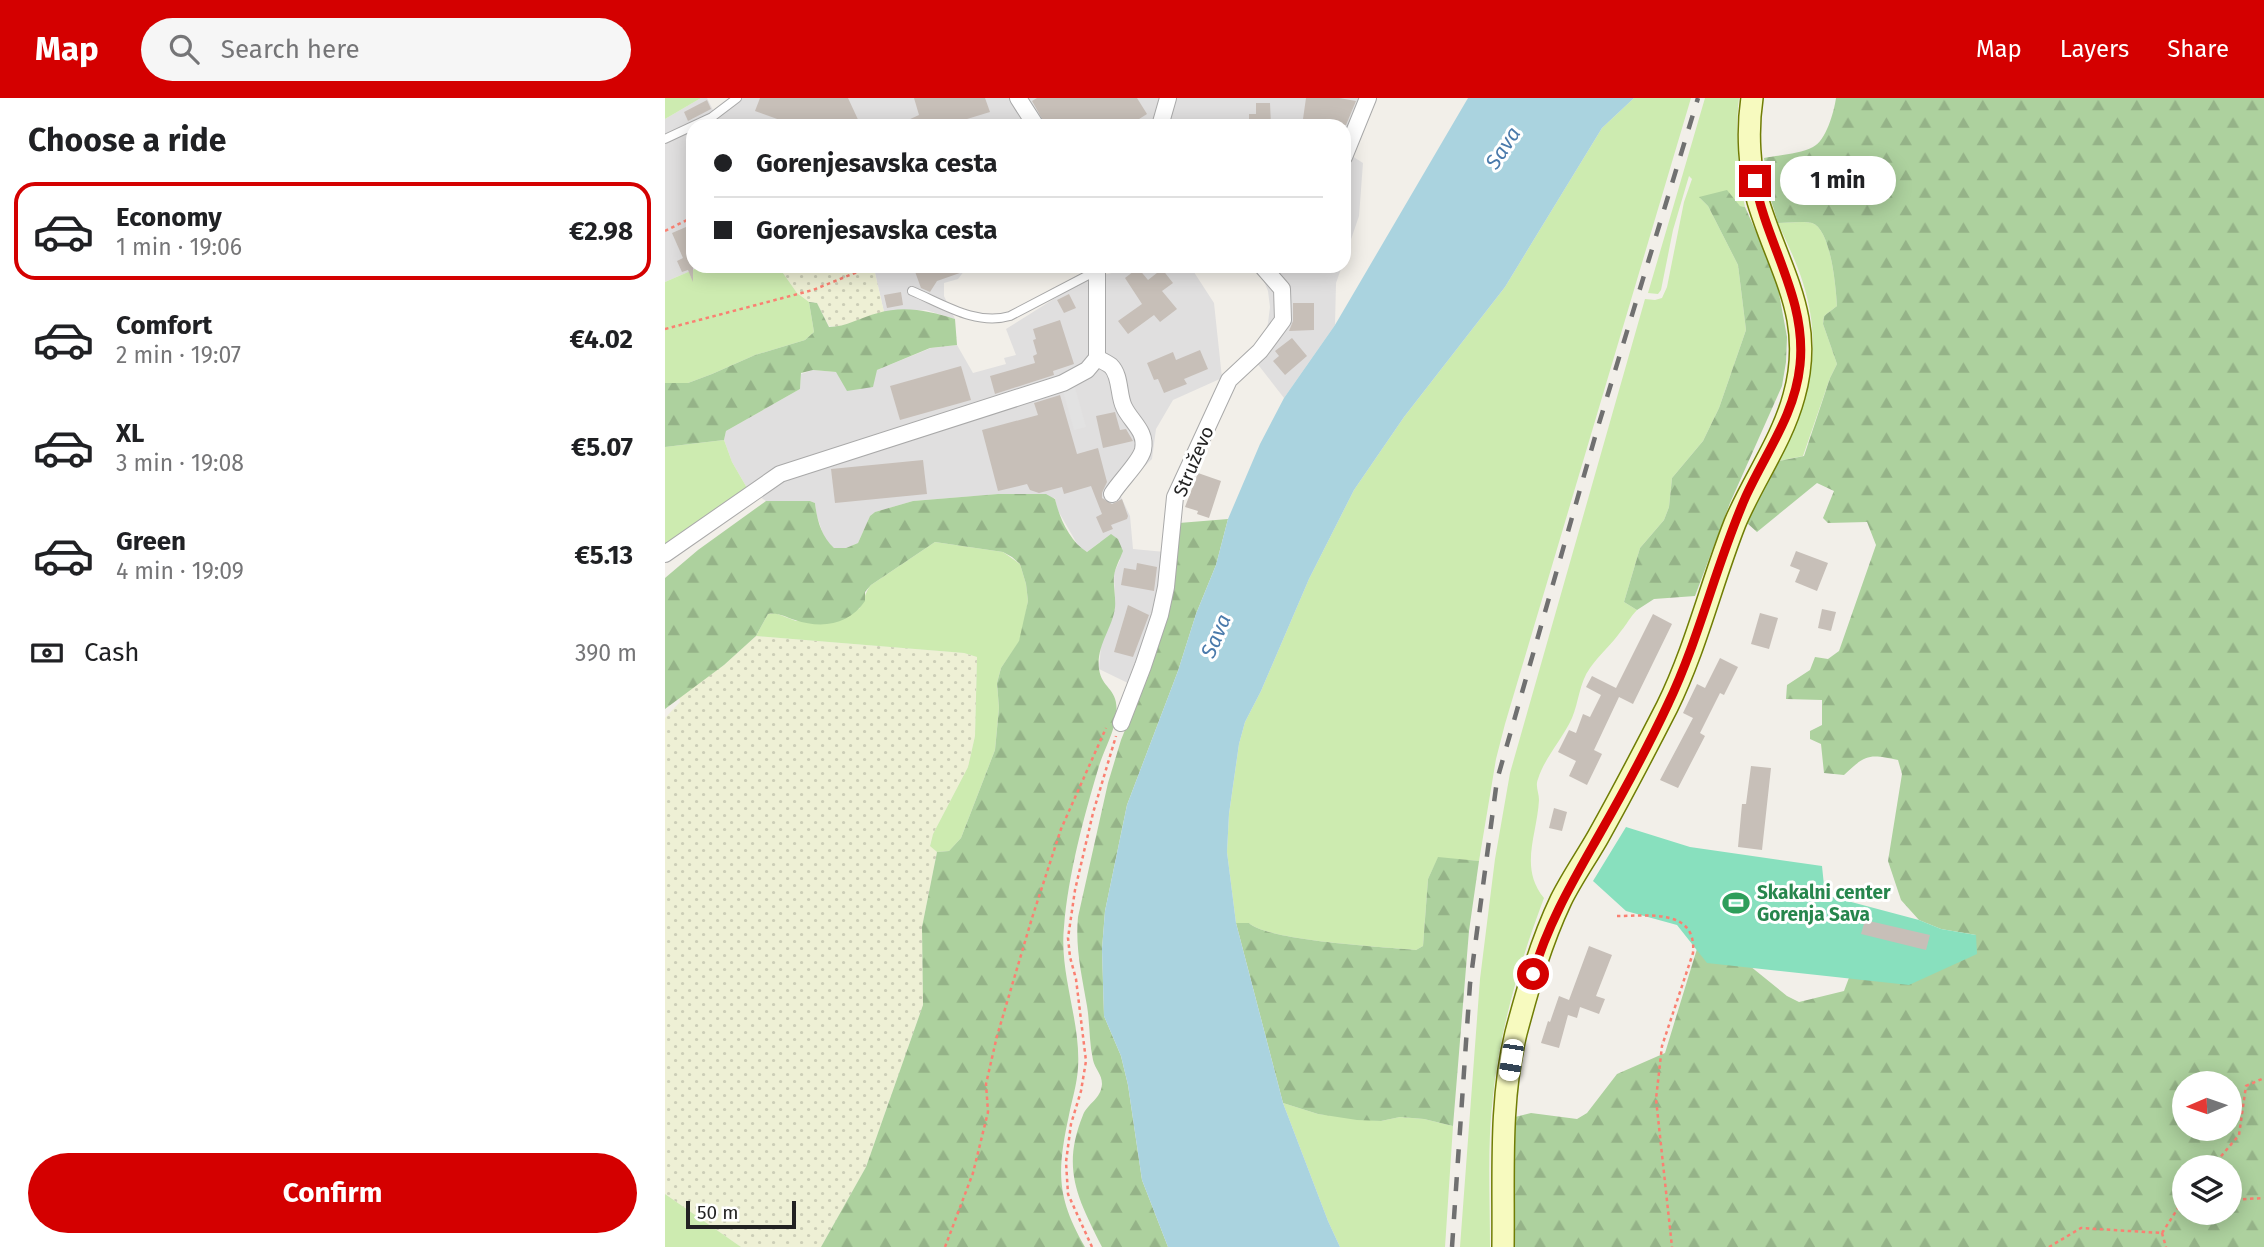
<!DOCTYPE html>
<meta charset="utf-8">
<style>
body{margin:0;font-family:"Fira Sans",sans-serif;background:#f6f6f6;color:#202124;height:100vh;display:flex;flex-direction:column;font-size:26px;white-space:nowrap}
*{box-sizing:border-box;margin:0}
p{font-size:23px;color:#757577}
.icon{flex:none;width:38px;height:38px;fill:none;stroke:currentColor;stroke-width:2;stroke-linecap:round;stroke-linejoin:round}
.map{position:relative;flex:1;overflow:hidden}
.panel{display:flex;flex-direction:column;background:#fff;width:665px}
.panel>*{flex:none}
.top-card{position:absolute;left:21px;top:21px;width:665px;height:154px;border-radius:21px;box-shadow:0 4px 18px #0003;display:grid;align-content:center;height:154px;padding:0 28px;background:#fff}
.needle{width:46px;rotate:268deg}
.buttons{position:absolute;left:1507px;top:973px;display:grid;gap:14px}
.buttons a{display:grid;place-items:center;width:70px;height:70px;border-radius:50%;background:#fff;box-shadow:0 4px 18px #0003;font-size:35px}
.scale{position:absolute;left:21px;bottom:18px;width:110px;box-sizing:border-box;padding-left:7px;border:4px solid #222;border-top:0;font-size:19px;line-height:24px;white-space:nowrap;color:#222;-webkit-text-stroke:5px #fff;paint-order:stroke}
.end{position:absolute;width:32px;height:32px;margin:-16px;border:9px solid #d40000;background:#fff;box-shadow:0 0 0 4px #fff}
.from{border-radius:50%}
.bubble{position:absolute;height:49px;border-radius:24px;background:#fff;box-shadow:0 4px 18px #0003;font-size:23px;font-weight:700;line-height:49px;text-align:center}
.car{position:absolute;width:21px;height:42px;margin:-21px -10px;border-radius:9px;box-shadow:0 0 5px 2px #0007;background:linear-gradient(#fff 24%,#345 0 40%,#fff 0 76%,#345 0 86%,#fff 0)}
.top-card b{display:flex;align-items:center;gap:24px;height:66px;font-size:26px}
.top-card b+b{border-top:2px solid #e0e0e0}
.top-card i{width:18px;height:18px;background:#202124}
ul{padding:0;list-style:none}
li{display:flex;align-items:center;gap:21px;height:98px;margin:0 14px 10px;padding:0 14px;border:4px solid transparent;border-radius:21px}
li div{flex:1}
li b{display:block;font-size:26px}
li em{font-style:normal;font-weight:700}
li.current{border-color:#d40000}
li>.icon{width:63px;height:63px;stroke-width:1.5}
h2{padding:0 28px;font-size:32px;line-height:84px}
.pay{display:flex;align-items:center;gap:18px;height:77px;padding:0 28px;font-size:26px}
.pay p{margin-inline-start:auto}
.cta{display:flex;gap:14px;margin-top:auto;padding:14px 28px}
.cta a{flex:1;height:80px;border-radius:42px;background:#d40000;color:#fff;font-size:28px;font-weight:700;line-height:80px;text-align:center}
header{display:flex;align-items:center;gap:42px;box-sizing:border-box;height:98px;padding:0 35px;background:#d40000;color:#fff}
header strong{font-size:33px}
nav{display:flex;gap:38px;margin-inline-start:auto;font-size:24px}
.search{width:490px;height:63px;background:#f6f6f6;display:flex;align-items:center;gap:18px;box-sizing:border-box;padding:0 24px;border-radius:38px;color:#757577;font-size:26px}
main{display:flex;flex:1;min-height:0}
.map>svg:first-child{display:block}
.residential{fill:#e0dfdf}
.farmland{fill:url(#farmland-dots)}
.grass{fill:#cdebb0}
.forest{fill:url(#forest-firs);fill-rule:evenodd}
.pitch{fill:#88e0be}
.parking{fill:#e2e2e2}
.water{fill:#aad3df}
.building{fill:#c7bfb8}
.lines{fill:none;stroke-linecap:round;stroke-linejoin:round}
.lane-casing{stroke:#a9a9a9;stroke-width:10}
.street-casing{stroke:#a9a9a9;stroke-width:18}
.secondary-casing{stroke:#707d05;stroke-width:24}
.path{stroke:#fa8072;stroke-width:2.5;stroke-dasharray:3.5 3.5;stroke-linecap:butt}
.lane{stroke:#fff;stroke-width:8}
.street{stroke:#fff;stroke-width:16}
.secondary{stroke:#f7fabf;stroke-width:21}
.rail{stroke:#707070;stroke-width:4.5;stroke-dasharray:14 14;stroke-linecap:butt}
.route{stroke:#d40000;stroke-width:9}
.labels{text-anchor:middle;stroke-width:6;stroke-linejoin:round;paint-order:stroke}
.street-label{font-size:19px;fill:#222;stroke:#fff}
.leisure-label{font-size:19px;font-weight:bold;fill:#27864d;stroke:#fff;text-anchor:start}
.water-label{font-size:21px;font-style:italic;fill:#4a7aab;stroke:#fff}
</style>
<header>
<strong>Map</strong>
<div class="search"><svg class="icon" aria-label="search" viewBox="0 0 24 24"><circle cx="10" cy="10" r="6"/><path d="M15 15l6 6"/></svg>Search here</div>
<nav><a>Map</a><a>Layers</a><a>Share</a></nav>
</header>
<main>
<section class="panel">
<h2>Choose a ride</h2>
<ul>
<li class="current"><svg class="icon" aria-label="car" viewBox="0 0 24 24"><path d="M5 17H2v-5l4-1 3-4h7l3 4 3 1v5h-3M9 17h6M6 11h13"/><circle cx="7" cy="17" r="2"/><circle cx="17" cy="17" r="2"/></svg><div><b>Economy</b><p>1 min · 19:06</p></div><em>€2.98</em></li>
<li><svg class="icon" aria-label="car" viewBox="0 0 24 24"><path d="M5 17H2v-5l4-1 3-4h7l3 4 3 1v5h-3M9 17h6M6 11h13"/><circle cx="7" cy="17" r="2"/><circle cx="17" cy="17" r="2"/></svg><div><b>Comfort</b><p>2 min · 19:07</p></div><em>€4.02</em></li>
<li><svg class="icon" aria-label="car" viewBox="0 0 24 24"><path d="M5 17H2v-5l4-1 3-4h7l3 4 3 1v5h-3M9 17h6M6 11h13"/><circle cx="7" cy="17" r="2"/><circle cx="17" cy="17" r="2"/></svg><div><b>XL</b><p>3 min · 19:08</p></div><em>€5.07</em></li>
<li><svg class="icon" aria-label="car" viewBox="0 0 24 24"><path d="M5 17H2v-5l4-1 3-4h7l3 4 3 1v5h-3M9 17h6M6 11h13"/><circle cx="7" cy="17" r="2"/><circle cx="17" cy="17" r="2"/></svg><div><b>Green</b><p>4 min · 19:09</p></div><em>€5.13</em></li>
</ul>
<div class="pay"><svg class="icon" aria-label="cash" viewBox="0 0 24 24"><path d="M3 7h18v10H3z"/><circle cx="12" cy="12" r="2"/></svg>Cash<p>390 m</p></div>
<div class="cta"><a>Confirm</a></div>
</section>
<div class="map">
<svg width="1599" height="1149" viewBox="0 0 1599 1149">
<defs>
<pattern id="farmland-dots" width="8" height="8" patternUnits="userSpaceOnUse" patternTransform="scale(1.75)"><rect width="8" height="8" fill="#eef0d5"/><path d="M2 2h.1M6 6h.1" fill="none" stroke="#ccceb7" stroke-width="1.8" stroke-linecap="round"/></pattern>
<pattern id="forest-firs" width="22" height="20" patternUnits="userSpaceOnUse" patternTransform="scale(1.75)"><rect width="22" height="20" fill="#add19e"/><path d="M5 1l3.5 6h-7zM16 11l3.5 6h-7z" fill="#95b388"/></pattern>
</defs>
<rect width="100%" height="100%" fill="#f2efe9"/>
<g class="residential">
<polygon points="36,0 42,0 49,14 69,0 711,0 687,58 698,65 694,118 679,162 679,28 28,28 28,168 37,168 0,184 0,21"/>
<polygon points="213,168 303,168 293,181 279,185 279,198 290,221 261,212 219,214 209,170"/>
<polygon points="478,168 525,168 549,205 557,280 508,302 491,331 487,361 456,391 456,399 465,418 468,451 500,454 492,517 467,587 434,571 436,547 450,511 449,475 455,462 435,444 422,454 414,449 392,411 390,400 333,396 248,403 210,414 205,418 193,445 181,450 169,450 160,442 152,418 150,405 145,403 101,403 82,390 67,364 59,342 61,333 135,291 136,276 148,272 171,274 212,272 266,250 292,247 308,275 341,266 339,260 351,257 341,231 414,185 438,177"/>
<polygon points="585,168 677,168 671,185 670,227 619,300 591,264 603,225 605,209 603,193 598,181"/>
</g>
<g class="farmland">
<polygon points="113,168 213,168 209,171 219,214 173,229 164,228 152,205 144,204 132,195"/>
<polygon points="91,538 299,555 312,559 310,638 303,669 268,736 265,747 272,754 257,829 258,907 201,1069 156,1149 76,1149 0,1096 0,620 15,604 14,599 59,567"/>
</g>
<g class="grass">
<polygon points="0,0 36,0 0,21"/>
<path d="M 969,0 L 1026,0 L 840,626 L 831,661 L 814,763 L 773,760 L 763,781 L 758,848 L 751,852 C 720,849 603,843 584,825 L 571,825 L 562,754 L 564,716 L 574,646 L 580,624 L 596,593 L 644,481 L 689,392 L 739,319 L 840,189 L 937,30 Z"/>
<path d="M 1040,0 L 1074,0 C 1070,35 1073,73 1080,109 L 1035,100 L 1043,108 L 1073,167 L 1081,232 L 1054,310 L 1038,343 L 1007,380 L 1004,409 L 999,422 L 975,450 L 959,504 L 972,512 C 965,519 962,526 956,533 C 947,546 934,557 925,570 C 914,585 914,604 907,620 C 897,642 880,659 873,681 C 870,689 874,694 874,702 C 872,738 854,769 879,800 C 855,864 835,930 828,998 C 822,1048 825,1099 825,1149 L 795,1149 L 815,881 L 830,761 L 845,675 L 980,201 L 990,202 L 997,200 L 1002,189 L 1019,104 L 1027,81 L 1024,78 L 1008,132 L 996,192 L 993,196 L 983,195 Z"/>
<path d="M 1113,125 C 1124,125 1137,123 1147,125 C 1166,131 1171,190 1172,208 L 1159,218 L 1158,226 L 1172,266 L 1165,280 L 1138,358 L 1114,363 C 1144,305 1159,251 1138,185 C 1132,165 1122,145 1113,125 Z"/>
<polygon points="37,168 113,168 132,195 144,204 149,234 140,242 90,257 47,276 23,285 0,285 0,184"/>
<polygon points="59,342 67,364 82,390 0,449 0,349"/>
<path d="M 270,444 L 338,454 L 355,466 L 361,486 L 363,503 L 358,531 L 354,544 L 336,570 L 332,585 L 334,610 L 330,652 L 296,740 L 284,753 L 272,754 L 265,748 L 268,736 L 303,669 L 310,638 L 312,559 L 299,555 L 91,538 L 103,516 L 110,515 L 131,523 L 194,511 C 200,503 199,495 206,487 Z"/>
<polygon points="618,1005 653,1016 716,1023 735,1019 759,1021 788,1028 780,1149 675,1149 663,1123"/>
<polygon points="0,1096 76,1149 0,1149"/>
</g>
<g class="forest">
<path d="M 1171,0 L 1599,0 L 1599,1149 L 848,1149 L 848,1051 L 850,1019 L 866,1015 L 912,1021 L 922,1015 L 952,976 L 1000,955 L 1035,841 L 1085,868 L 1122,898 L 1134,904 L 1179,893 L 1185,877 L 1311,837 L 1276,831 L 1254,822 L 1236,802 L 1223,763 L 1237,676 L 1233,662 C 1204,656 1201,656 1179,677 L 1159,675 L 1156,646 L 1145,641 L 1145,633 L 1157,627 L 1157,602 L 1121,601 L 1122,587 L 1145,572 L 1150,559 L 1163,561 L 1174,553 L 1211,447 L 1202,424 L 1163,425 L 1158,420 L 1169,393 L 1152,385 L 1092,434 L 1082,425 L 1098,390 L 1114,363 L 1139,358 L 1165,280 L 1172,266 L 1158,226 L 1159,218 L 1172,208 C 1171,190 1166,131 1147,125 C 1137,123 1124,125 1113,125 L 1103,92 L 1099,60 C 1114,57 1135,56 1148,49 C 1161,43 1169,14 1171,0 ZM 1519,985 L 1564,985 L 1564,1031 L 1519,1031 ZM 1519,1069 L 1564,1069 L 1564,1115 L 1519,1115 Z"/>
<polygon points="1062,92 1075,108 1080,109 1111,179 1122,239 1121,264 1117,288 1065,405 1030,498 989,501 972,512 959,504 975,450 999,422 1004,409 1007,380 1038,343 1054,310 1081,232 1073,167 1043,108 1034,99"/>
<path d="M 144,204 L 152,205 L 164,229 C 181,229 196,219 213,215 C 239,207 265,213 290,221 L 292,247 L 265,250 L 212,272 L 208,289 L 182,293 L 171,274 L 148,272 L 136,275 L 135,291 L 61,333 L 59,342 L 0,349 L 0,285 L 23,285 L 47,276 L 90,257 L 140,242 L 149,234 Z"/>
<path d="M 333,396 L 381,396 L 390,401 C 394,419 405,444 422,454 L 446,436 L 453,441 L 458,453 C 455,461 450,470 449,478 C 448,488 451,499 450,510 C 447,531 431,548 434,571 C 437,592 455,590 451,618 C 449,635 439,652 434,668 C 419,718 403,777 399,829 C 394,876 416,923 413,970 C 412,986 407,1002 404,1017 C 392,1073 391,1099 420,1149 L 156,1149 L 201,1069 L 258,907 L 257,829 L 272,754 L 284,753 L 296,740 L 330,652 L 334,610 L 332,585 L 336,570 L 354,543 L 363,503 L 361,486 L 355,466 L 347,459 L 338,454 L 270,444 L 206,487 L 200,494 L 200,503 C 184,527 157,531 130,522 C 120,519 113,514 103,516 L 91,538 L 59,567 L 0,611 L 0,480 L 33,452 L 101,403 L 145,403 L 150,405 C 152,422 156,438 169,450 L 181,450 L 193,445 L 205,418 L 210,414 L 248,403 Z"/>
<path d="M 563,421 L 551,467 L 531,516 L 513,573 L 462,707 L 440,813 L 437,851 L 439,918 L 456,958 L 463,987 L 477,1082 L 503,1149 L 437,1149 C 413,1101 396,1071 418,1017 C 423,1005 436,1001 437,986 C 437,976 430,971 428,962 C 424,944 425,926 422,908 C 417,878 410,850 413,819 L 443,685 L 456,642 L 472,602 L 514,425 Z"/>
<path d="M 773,759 L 814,763 L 804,833 L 788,1028 L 759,1021 L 735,1019 L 716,1023 L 692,1022 L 653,1016 L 618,1005 L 571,825 L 584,825 C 603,843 720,849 751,852 L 758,848 L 763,781 Z"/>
</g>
<polygon class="pitch" points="961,729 1025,749 1157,768 1160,797 1254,822 1276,831 1311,837 1312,856 1244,887 1042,865 1012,827 961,813 928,783"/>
<polygon class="parking" points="409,286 421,329 409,332 397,289"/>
<polygon class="water" points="803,0 969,0 937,30 840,189 739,319 689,392 644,481 596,593 580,624 574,646 564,716 562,754 571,825 618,1005 663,1123 675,1149 503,1149 477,1082 463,987 456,958 439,918 437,851 440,813 462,707 513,573 531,516 551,467 563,421 595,346 619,300 670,227"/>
<g class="building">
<polygon points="95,0 183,0 196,28 135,28 133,23 126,26 90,13"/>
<polygon points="249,0 320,0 325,14 279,28 230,28 254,17"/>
<polygon points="372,0 472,0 482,16 463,28 381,28 367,3"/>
<polygon points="641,0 674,0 691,3 681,27 666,25 665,28 637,28"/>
<polygon points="42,2 46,11 23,23 19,14"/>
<polygon points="591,5 605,5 606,28 584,28 584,16 591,16"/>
<polygon points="28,126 28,184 23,172 17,174 12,163 18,160 7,135"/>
<polygon points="248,168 309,168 309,170 272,183 265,194 256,190"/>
<polygon points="473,170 483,182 497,171 508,185 497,193 512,211 495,224 489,217 463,236 453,223 477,206 460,180"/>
<polygon points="236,194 238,207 222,210 219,197"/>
<polygon points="404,196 411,210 399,215 392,202"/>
<polygon points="628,205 649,205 649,232 624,233 628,223"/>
<polygon points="395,222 409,266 388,273 389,277 330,296 325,278 370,265 368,258 372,256 368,242 371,241 368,231"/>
<polygon points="627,240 642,258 620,277 608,263 614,258 610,253"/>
<polygon points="535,252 543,271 519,281 522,286 499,295 493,281 489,282 482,265 508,254 511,262"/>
<polygon points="296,268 306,302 235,322 225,288"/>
<polygon points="395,297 412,356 433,350 442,384 437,395 437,400 447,406 457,401 463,418 462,421 446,427 448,431 438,435 431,419 437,416 426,388 399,396 397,389 374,395 365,392 362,386 333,393 317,332 373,317 369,305"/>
<polygon points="450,314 455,332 461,331 468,343 438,350 431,318"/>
<polygon points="258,362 262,396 170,405 166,371"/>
<polygon points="533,375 556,383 544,420 532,416 533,413 520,409"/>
<polygon points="1131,453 1163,465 1152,493 1130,484 1135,472 1125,468"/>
<polygon points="472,465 492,469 489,493 456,487 459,470 471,472"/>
<polygon points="463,507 484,517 468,559 449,554"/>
<polygon points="1157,511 1171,514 1166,533 1153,530"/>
<polygon points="1095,515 1113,520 1104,551 1086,546"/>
<polygon points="988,516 1007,526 968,606 954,599 929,652 937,656 922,687 904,678 911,663 893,654 904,632 911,635 918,616 925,619 936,597 921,589 927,578 951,590"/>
<polygon points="1055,560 1073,569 1059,597 1055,595 1035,635 1040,638 1013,690 995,682 1028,620 1018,615 1032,586 1040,590"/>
<polygon points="1086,668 1106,670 1097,752 1073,749 1077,706 1081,706"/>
<polygon points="889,710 902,714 897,733 884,730"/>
<polygon points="1200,822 1265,837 1261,852 1196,836"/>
<polygon points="924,848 947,857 931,898 940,901 934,916 915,909 912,920 903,917 894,950 876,945 883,923 885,924 894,898 904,902"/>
</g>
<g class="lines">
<g class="lane-casing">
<g id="lane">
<polyline points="0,41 47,19 72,0"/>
<path d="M 247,193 C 278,206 311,228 345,218 L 433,172"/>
</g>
</g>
<g class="street-casing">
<g id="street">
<polyline points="353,0 371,28"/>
<polyline points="495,28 503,0"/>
<polyline points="679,59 703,0"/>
<path d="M 432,168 L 432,260 C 436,262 442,265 446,268 C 456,278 453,297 459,309 C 466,324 482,333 478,352 C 475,364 455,383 447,396"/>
<polyline points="0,456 115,376 398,285 422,272 432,260"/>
<polyline points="456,625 478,568 495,517 501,489 510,399 564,282 595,253 618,222 617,191 597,168"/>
</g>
</g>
<g class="secondary-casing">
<path id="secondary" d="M 838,1149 C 839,1079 834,1004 851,935 C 863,890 876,844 896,802 C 907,780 921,760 933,739 C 957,696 980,652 1002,609 C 1031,550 1046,486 1070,425 C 1088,382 1117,343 1129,298 C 1151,220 1114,173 1093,103 C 1084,71 1082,33 1087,0"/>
</g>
<g class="path">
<polyline points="0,133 28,119"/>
<polyline points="0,231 148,192 207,168"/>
<path d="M 952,818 C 983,818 1032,810 1028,855 L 997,948 L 991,1001 L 1007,1149"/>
<polyline points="1547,1069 1574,1037 1581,988 1599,980"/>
<polyline points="1564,1102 1599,1100"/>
<polyline points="1497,1135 1519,1101"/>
<polyline points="1497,1135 1501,1149"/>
<polyline points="280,1149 308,1075 323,1014 321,986 332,938 367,820 396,731 441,630"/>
<polyline points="427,1149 403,1096 401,1064 406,1026 416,993 421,963 411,881 405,859 403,840 410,792 428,715 451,638"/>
<polyline points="1384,1149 1416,1130 1497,1135"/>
</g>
<use href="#lane" class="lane"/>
<use href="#street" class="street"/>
<use href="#secondary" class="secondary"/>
<polyline class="rail" points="787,1149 805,886 832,682 932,332 1033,0"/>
</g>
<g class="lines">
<path class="route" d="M 868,876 C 883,825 908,783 934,737 C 958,695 982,651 1003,606 C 1035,539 1051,466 1081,398 C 1101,354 1130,317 1135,267 C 1142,200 1101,146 1090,83"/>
</g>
<defs>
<g id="stadium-bare" transform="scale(2.1)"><path d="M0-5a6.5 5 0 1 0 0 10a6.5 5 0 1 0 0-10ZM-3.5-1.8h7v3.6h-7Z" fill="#2e9e5b" stroke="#fff" stroke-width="2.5" paint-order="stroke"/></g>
</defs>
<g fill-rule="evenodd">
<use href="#stadium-bare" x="1071" y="805"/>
</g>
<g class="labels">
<g class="street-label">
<text transform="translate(528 363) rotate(-67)" y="7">Struževo</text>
</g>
<g class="leisure-label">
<text x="1092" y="801">Skakalni center<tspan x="1092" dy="22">Gorenja Sava</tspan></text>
</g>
<g class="water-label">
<text transform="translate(838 50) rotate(-57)" y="7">Sava</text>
<text transform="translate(551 538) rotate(-67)" y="7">Sava</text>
</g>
</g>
</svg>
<div class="buttons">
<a><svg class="needle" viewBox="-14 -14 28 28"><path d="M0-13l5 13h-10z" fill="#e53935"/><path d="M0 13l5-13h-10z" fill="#757577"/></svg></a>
<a><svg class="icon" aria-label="layers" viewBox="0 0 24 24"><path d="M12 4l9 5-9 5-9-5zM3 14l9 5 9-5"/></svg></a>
</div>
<div class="scale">50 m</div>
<i class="end from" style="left:868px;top:876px"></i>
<i class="end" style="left:1090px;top:83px"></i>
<div class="bubble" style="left:1115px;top:58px;width:116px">1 min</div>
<i class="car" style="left:846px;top:962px;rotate:189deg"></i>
<div class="top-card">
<b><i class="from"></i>Gorenjesavska cesta</b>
<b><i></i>Gorenjesavska cesta</b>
</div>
</div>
</main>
